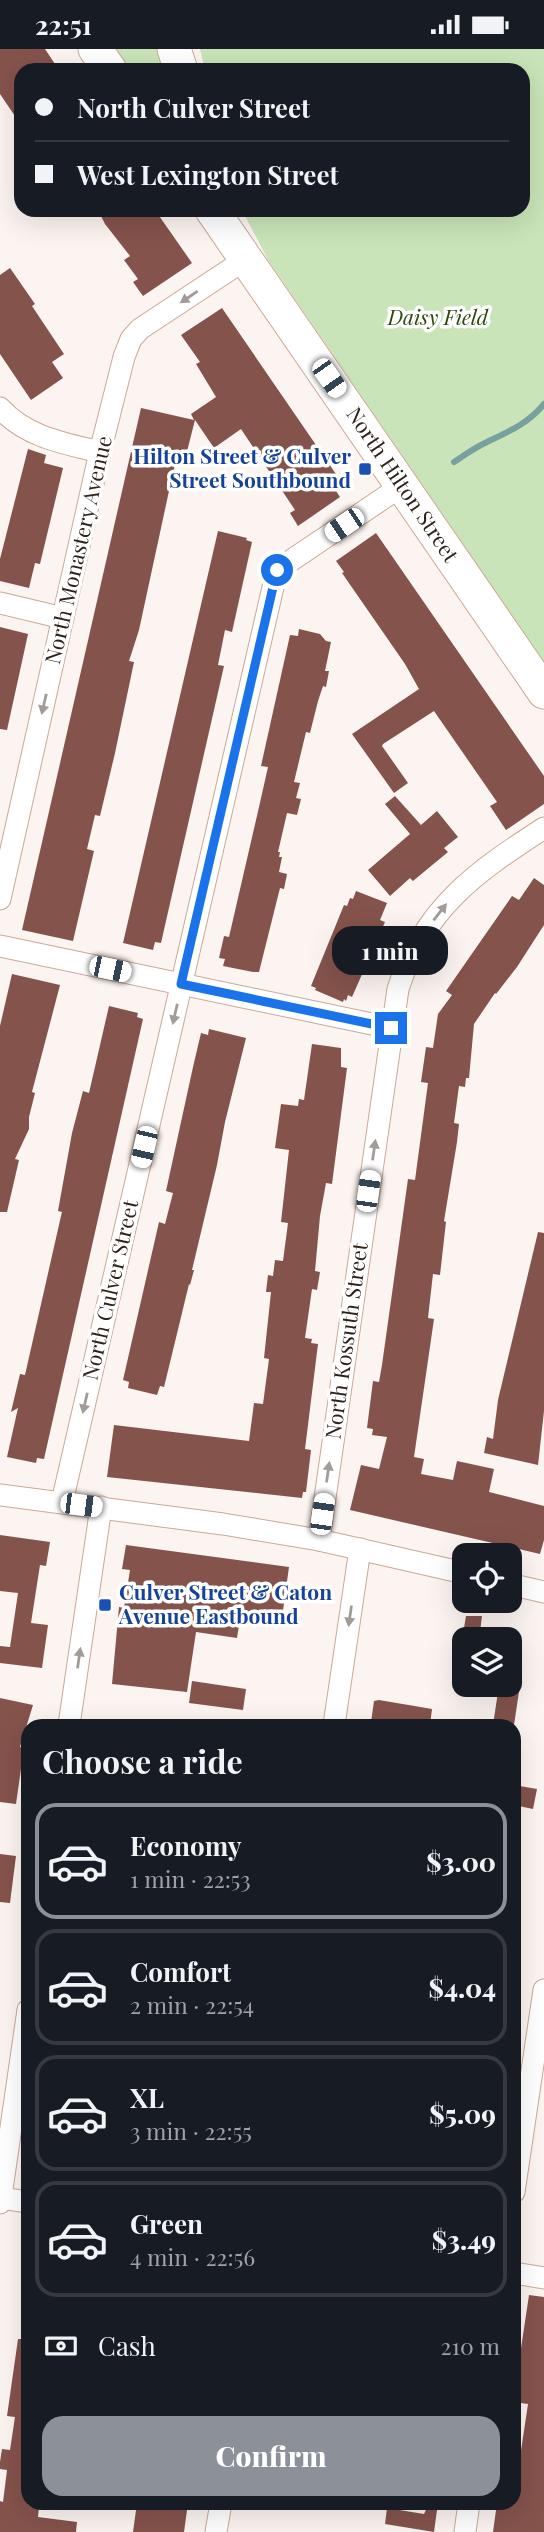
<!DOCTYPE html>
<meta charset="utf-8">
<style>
body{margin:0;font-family:"Playfair Display",serif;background:#20242c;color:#f1f3f6;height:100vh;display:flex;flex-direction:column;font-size:26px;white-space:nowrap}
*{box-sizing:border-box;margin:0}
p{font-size:23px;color:#9ea1a6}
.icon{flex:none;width:38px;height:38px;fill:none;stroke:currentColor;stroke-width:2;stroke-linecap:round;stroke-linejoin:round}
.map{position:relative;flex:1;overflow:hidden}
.side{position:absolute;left:21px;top:1670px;width:500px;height:791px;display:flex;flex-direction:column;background:#171b24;border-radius:21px;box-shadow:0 7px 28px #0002}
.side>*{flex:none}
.banner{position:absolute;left:14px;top:14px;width:516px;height:154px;border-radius:21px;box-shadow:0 7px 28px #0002;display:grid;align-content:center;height:154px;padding:0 21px;background:#171b24}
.buttons{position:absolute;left:452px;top:1494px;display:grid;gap:14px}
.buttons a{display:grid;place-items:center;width:70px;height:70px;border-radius:14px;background:#171b24;box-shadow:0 7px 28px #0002;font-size:35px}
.end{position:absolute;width:32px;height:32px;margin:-16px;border:9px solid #1a73e8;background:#fff;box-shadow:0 0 0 4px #fff}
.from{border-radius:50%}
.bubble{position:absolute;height:49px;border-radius:21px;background:#171b24;box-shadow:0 7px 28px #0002;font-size:23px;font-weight:800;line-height:49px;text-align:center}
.car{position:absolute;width:21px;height:42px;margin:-21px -10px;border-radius:9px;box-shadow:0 0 5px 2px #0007;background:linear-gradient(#fff 24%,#345 0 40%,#fff 0 76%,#345 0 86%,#fff 0)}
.banner b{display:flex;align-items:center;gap:24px;height:66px;font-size:26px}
.banner b+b{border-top:2px solid #363941}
.banner i{width:18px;height:18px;background:#f1f3f6}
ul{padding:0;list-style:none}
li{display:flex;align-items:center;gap:21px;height:116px;margin:0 14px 10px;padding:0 7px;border:4px solid #363941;border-radius:21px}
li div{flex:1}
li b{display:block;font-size:26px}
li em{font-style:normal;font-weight:800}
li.selected{border-color:#8c9099}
li>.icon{width:63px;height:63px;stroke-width:1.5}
h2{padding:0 21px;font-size:32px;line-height:84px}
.pay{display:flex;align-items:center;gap:18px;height:77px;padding:0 21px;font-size:26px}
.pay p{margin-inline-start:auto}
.primary-button{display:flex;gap:14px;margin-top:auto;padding:14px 21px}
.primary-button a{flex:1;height:80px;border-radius:21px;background:#8c9099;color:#fff;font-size:28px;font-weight:800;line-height:80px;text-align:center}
.status{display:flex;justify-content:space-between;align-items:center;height:49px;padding:0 35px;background:#171b24;direction:ltr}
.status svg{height:19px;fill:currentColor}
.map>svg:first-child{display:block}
.green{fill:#c9e4b8}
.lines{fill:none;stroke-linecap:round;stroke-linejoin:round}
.stream{stroke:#76a19e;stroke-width:6}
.building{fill:#84534c}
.minor-casing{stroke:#cca895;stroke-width:23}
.primary-casing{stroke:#cca895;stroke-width:35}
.minor{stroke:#fff;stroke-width:21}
.primary{stroke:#fff;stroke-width:33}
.oneway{fill:#a19c98}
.route{stroke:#1a73e8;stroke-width:9}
.transit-dot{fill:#1a4fb4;stroke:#fff;stroke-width:2.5}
.labels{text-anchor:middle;stroke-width:7;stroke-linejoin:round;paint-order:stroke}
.park-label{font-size:21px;font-style:italic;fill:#2a4a0a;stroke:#fff}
.transit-label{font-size:21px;font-weight:bold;fill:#164399;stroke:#fff;text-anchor:end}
.street-label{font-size:21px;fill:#2f221a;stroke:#fff}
</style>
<div class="status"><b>22:51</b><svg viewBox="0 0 49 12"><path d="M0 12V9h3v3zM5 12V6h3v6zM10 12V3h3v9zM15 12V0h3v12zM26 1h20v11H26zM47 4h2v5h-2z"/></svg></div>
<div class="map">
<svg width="544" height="2483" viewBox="0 0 544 2483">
<rect width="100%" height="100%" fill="#fcf4f0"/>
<g class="green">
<polygon points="115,0 164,0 169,21 124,21"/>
<polygon points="200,0 544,0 544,613 268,211 242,161 523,161 523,21 205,21"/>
</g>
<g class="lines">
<path class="stream" d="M 454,413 C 463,407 473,400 483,395 C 505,384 527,376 544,355"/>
</g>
<g class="building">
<polygon points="0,0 45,0 59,21 21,21 21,76 0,45"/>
<polygon points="98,161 155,161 192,214 143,247 133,233 138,230 124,211 130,207 105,175"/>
<polygon points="10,219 35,255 32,257 64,305 52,313 63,329 31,351 0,305 0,226"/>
<polygon points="222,259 340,431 332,436 340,448 298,477 290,464 295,461 241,380 214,399 195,371 183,418 175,416 169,442 139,581 129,612 134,613 115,704 100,767 95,766 87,800 94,802 73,892 22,881 141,359 194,371 191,365 216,348 196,315 200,313 181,286"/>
<polygon points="28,400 46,406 44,414 63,419 40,515 35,514 29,539 0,532 0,510"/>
<polygon points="218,482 247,489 246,491 252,493 232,583 225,581 218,616 224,617 161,894 155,893 153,901 123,894"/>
<polygon points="376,484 544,727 544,755 506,781 490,757 497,753 434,662 383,695 382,697 408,734 394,744 352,685 419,640 405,615 342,524 344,523 336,512"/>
<polygon points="0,578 28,585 7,681 0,680"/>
<polygon points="299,580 320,585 326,592 331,593 325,622 329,622 326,638 323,637 318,652 310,684 306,683 294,733 300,734 296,749 301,750 297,766 287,764 278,803 280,803 279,808 282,808 279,823 287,825 284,840 280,839 259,923 253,923 223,917 225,910 219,909 224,887 229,888 259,758 268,718 261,717 290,586 298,587"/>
<polygon points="395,747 421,776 437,762 458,788 444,799 448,803 413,832 410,829 390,847 368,821 410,785 385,755"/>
<polygon points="534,829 544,836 544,876 517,918 496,945 495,944 474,975 469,1029 466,1029 465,1038 459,1037 454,1074 459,1075 457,1093 444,1172 446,1173 440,1226 433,1225 430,1251 428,1269 434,1270 414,1408 424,1410 421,1425 453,1431 457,1412 494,1420 489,1443 544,1457 544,1491 540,1505 350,1461 361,1416 379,1420 387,1388 372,1386 373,1380 367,1379 373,1332 379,1333 382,1316 408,1130 415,1131 428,1034 421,1033 426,998 433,999 438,965 452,946 446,942 512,847 519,851"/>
<polygon points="356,842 387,854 380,871 385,873 352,948 348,946 346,952 344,950 343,953 315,941 316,939 311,937 344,856 347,857 350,849 353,850"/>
<polygon points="12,925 60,936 32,1043 35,1044 29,1068 29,1080 15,1110 19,1111 7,1163 0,1163 0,977"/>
<polygon points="109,957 138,964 137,968 143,970 44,1410 37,1409 36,1414 7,1408 18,1359 11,1363 20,1325 25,1326 61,1167 62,1163 58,1162 72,1084 83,1042 89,1044"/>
<polygon points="209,980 246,989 225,1073 217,1116 192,1221 194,1221 190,1236 189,1235 166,1330 164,1338 160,1337 157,1346 128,1339 129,1333 123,1331 159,1173 165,1175 173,1144 166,1142 193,1018 201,984 208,986"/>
<polygon points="312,995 341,999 341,1018 347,1019 332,1135 326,1134 320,1167 315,1222 320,1223 317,1241 312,1240 305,1289 312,1290 311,1294 318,1295 305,1400 311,1401 306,1443 303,1443 302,1449 107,1428 114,1376 249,1392 254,1354 263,1355 269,1310 264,1309 271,1243 266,1243 268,1226 273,1227 275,1211 283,1212 288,1174 281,1173 289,1101 275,1099 281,1055 298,1057 299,1050 304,1051"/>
<polygon points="538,1183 544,1184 544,1362 538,1416 484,1404 487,1388 493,1390 498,1351"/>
<polygon points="0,1486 50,1493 46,1517 40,1516 31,1574 48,1576 42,1619 0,1614 0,1597 10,1598 18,1544 0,1542"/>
<polygon points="126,1496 289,1518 281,1576 240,1570 237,1589 196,1583 187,1643 112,1635 119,1558 124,1559 130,1521 122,1520"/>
<polygon points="466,1567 482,1567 479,1591 462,1591"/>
<polygon points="192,1632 246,1640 243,1661 189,1654"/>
<polygon points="499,1636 520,1636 514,1676 493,1676"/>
<polygon points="0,1649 33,1656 20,1698 24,1699 16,1755 0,1753"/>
<polygon points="379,1651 432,1660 430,1676 406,1674 406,1676 394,1676 371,1673 374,1652"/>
<polygon points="514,1736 537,1740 533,1760 514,1756"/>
<polygon points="0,1805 16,1807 10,1854 0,1853"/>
<polygon points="529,2246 544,2248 544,2483 493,2483 497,2454 514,2454 514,2414 519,2415 528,2355 514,2353 514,2346"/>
<polygon points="18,2290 28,2290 28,2456 39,2458 38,2468 77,2473 76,2483 0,2483 0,2452 3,2453 7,2421 0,2420 0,2413 2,2400 10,2401 15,2368 7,2367"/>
<polygon points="137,2454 188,2454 184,2483 133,2483"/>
<polygon points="429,2454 438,2454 434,2483 385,2475 387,2459 424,2465"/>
</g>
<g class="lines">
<g class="minor-casing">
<g id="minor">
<path d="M 0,359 C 26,388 63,394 100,403"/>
<polyline points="0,554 63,569"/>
<polyline points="0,850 100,403 124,308 131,290 140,280 246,210"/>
<polyline points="0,897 391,979"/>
<polyline points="0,1446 223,1475 319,1491 464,1524"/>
<polyline points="62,1453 277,521 403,436"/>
<path d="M 319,1491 L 398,940 C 424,859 476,823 544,779"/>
<polyline points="509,1535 544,1543"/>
<polyline points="69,1676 101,1458"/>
<polyline points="334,1676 360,1500"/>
<polyline points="514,2143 544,1941"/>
<polyline points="0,2149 28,2153"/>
<polyline points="0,2154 28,1961"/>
<polyline points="514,2224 544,2229"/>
<polyline points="216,2483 221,2454"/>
<polyline points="465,2483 469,2454"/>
</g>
</g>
<g class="primary-casing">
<g id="primary">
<polyline points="95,0 110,21"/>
<polyline points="174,0 181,21"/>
<polyline points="212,161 544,643"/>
</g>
</g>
<use href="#minor" class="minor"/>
<use href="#primary" class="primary"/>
</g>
<defs><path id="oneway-solid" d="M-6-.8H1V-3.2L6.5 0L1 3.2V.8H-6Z" transform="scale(1.75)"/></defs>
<g class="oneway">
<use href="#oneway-solid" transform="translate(189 248) rotate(146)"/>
<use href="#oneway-solid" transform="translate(44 655) rotate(103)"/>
<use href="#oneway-solid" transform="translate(440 863) rotate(-52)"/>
<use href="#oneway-solid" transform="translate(175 965) rotate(103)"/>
<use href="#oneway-solid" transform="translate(374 1101) rotate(-82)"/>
<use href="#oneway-solid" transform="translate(85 1354) rotate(103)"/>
<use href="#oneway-solid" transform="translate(328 1423) rotate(-82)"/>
<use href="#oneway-solid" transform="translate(350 1567) rotate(98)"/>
<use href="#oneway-solid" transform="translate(79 1609) rotate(-82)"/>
</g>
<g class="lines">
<polyline class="route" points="277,521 181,935 391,979"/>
</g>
<g class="transit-dot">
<rect x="358" y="413" width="14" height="14" rx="3.5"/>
<rect x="98" y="1549" width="14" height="14" rx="3.5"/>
</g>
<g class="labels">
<g class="park-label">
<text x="438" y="276">Daisy Field</text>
</g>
<g class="transit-label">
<text x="351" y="415">Hilton Street &amp; Culver<tspan x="351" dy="24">Street Southbound</tspan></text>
<text x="119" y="1551" text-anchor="start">Culver Street &amp; Caton<tspan x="119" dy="24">Avenue Eastbound</tspan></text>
</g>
<g class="street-label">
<text transform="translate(402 436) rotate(56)" y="7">North Hilton Street</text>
<text transform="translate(79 501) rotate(-77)" y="7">North Monastery Avenue</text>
<text transform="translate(111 1241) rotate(-77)" y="7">North Culver Street</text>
<text transform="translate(347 1292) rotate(-82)" y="7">North Kossuth Street</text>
</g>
</g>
</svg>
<div class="buttons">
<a><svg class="icon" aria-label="locate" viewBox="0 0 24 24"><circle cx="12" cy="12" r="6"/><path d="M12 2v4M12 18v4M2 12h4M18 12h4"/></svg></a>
<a><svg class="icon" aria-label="layers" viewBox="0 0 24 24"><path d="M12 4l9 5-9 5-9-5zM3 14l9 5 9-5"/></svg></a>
</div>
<i class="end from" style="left:277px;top:521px"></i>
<i class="end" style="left:391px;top:979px"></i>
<div class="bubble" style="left:332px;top:877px;width:116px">1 min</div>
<i class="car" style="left:329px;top:329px;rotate:145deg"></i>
<i class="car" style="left:344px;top:476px;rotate:236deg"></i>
<i class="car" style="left:110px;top:920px;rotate:102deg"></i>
<i class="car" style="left:144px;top:1098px;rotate:193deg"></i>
<i class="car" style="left:368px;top:1142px;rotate:8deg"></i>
<i class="car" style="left:81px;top:1456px;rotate:97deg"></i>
<i class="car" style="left:322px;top:1465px;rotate:8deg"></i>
<div class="banner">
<b><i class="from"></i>North Culver Street</b>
<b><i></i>West Lexington Street</b>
</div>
<section class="side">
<h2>Choose a ride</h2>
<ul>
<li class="selected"><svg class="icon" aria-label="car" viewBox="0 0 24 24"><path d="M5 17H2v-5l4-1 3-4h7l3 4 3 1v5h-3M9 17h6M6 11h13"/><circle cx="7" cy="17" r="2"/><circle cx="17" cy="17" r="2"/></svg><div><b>Economy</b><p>1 min · 22:53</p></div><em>$3.00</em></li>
<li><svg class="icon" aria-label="car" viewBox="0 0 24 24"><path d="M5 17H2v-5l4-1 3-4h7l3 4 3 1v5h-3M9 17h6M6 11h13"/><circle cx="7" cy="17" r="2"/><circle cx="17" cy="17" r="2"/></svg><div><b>Comfort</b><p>2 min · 22:54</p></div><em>$4.04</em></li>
<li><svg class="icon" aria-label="car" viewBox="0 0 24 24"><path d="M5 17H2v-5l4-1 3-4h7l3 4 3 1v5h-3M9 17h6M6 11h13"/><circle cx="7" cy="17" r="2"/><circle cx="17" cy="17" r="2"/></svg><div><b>XL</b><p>3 min · 22:55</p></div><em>$5.09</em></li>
<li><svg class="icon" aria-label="car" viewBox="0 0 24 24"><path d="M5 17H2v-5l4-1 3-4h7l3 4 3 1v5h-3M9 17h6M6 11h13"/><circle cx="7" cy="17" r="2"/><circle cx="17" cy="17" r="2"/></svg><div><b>Green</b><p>4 min · 22:56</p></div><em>$3.49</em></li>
</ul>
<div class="pay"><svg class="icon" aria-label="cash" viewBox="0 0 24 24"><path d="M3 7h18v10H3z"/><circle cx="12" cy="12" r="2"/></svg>Cash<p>210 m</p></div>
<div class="primary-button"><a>Confirm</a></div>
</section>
</div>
